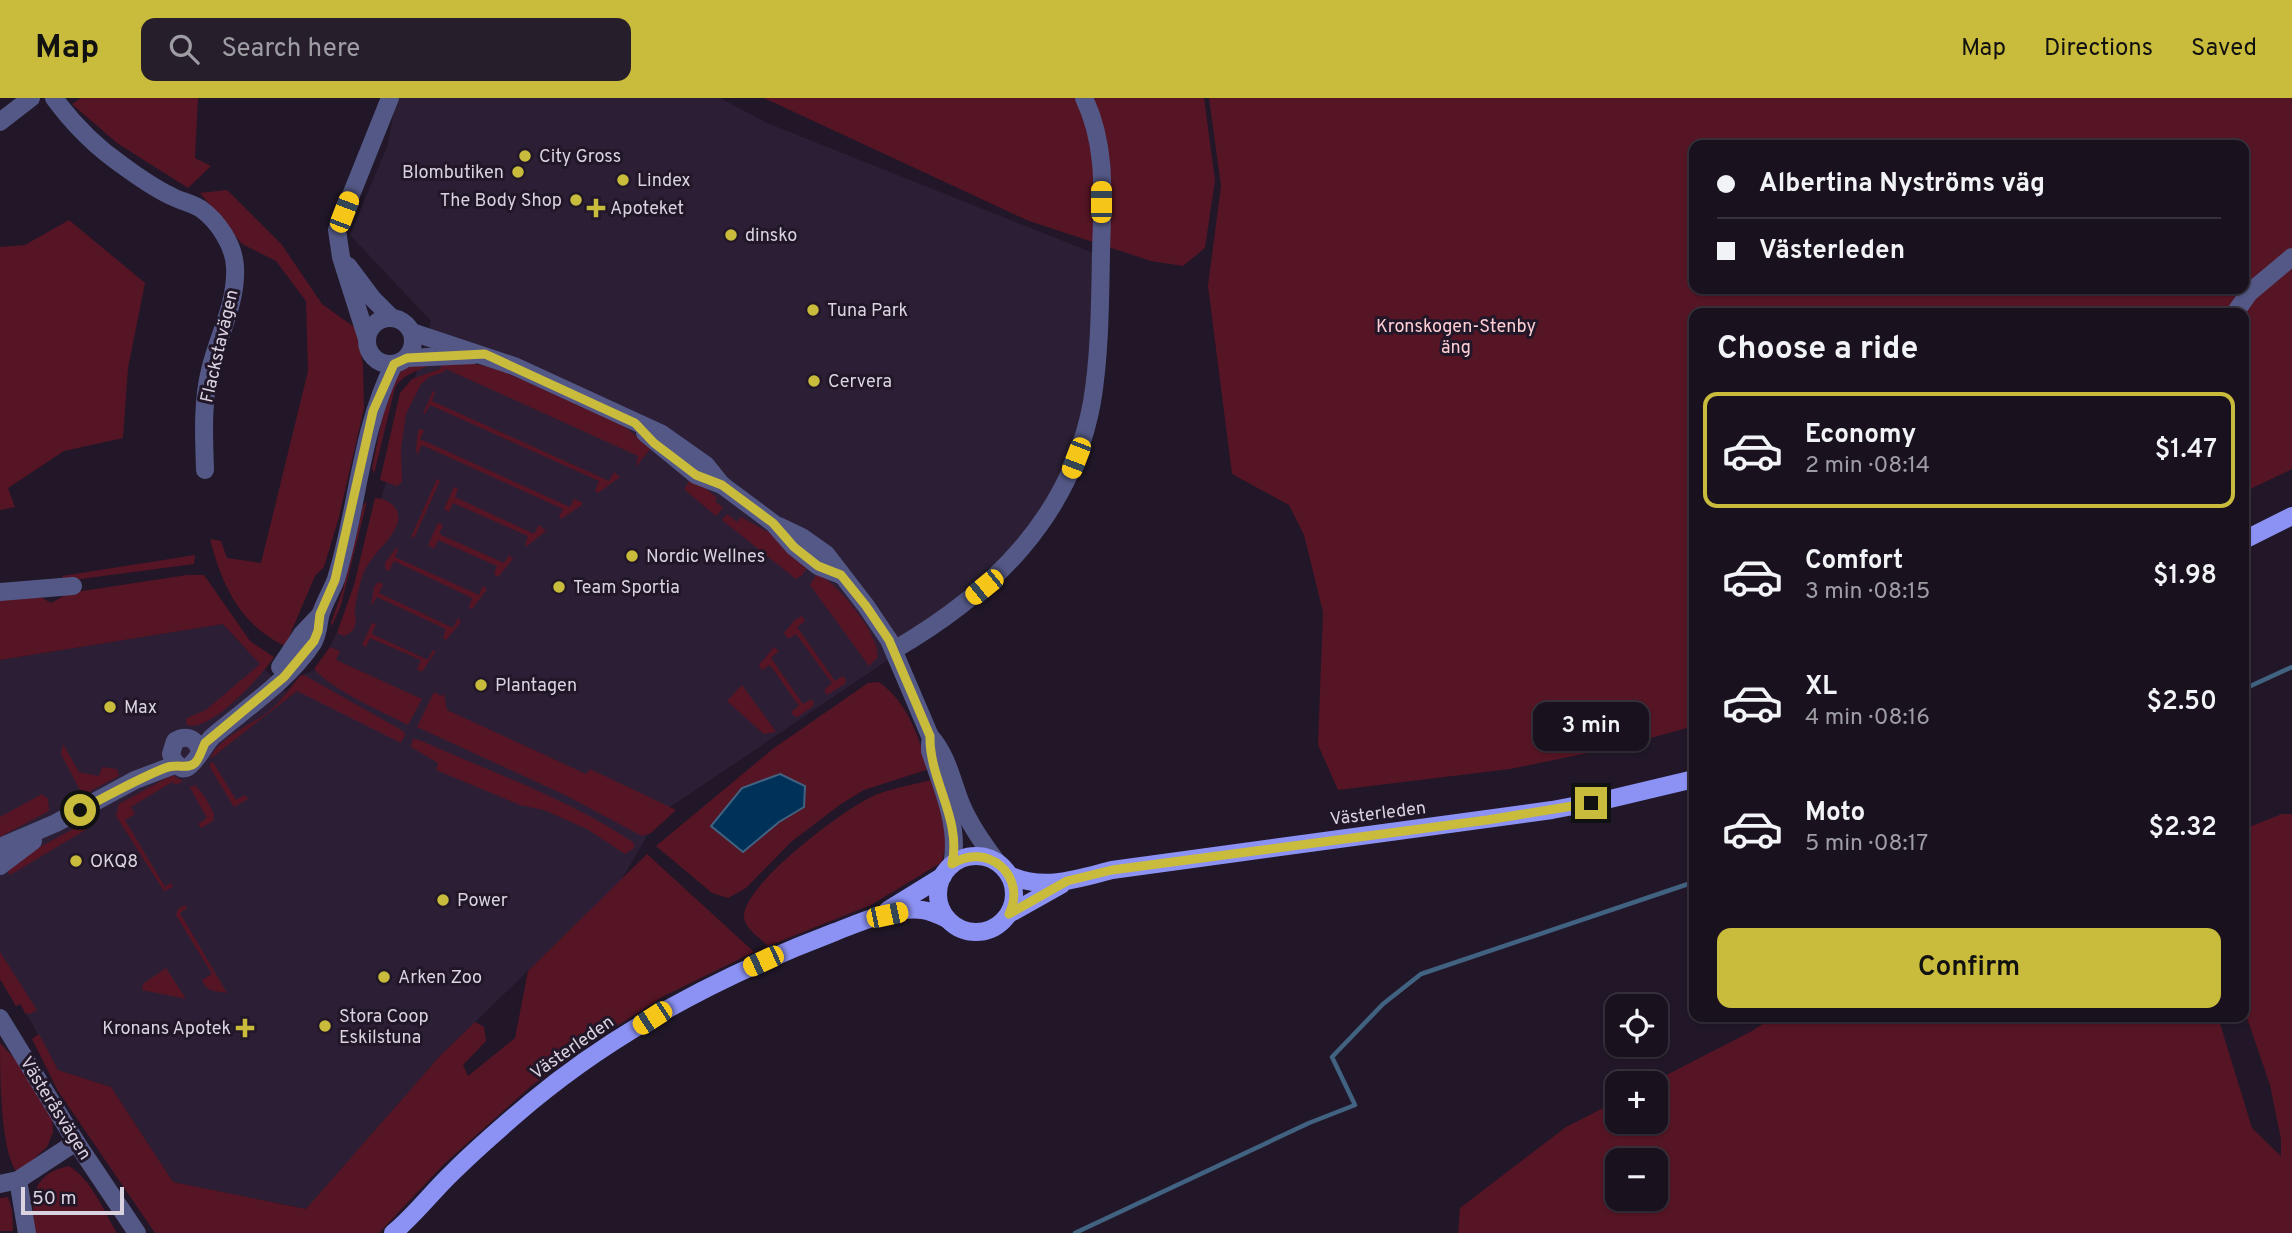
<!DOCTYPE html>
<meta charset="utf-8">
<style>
body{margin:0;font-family:Overpass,sans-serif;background:#261f2b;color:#f1f3f6;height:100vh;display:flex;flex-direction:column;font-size:26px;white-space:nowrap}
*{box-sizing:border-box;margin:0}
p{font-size:23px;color:#9f9da4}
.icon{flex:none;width:38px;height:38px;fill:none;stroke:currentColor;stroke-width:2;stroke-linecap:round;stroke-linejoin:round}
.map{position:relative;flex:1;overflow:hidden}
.sheet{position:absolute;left:1689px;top:210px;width:560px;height:714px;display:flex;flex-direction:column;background:#19111e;border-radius:14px;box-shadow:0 2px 5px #0004,0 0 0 2px #37313c}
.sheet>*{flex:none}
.guide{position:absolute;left:1689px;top:42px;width:560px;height:154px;border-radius:14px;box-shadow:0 2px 5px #0004,0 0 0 2px #37313c;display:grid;align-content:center;height:154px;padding:0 28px;background:#19111e}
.buttons{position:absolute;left:1605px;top:896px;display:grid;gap:14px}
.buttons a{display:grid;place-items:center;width:63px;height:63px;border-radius:14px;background:#19111e;box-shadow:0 2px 5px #0004,0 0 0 2px #37313c;font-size:35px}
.scale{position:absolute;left:21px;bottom:18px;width:103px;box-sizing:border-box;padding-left:7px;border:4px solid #dad3df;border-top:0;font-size:19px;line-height:24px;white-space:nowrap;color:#dad3df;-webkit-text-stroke:5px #211728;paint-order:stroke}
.end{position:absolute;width:32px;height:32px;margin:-16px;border:9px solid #c9bb3b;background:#111;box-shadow:0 0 0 4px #111}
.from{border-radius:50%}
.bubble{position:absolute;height:49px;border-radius:14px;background:#19111e;box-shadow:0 2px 5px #0004,0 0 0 2px #37313c;font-size:23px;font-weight:600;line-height:49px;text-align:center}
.car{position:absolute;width:21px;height:42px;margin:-21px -10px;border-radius:9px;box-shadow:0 0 5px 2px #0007;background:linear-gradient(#f5c518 24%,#345 0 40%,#f5c518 0 76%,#345 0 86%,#f5c518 0)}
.guide b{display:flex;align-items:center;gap:24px;height:66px;font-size:26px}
.guide b+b{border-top:2px solid #37313c}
.guide i{width:18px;height:18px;background:#f1f3f6}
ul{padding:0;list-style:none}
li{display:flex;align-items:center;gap:21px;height:116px;margin:0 14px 10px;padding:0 14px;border:4px solid transparent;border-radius:14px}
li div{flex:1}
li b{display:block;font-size:26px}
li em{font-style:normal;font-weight:600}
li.active{border-color:#c9bb3b}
li>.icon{width:63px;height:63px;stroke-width:1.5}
h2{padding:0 28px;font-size:32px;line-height:84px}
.button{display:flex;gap:14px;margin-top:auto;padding:14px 28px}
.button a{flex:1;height:80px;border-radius:14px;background:#c9bb3b;color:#111;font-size:28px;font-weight:600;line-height:80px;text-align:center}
header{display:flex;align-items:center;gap:42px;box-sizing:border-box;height:98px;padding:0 35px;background:#c9bb3b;color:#111}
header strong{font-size:33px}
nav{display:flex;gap:38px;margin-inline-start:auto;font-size:24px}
.search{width:490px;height:63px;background:#261f2b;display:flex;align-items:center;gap:18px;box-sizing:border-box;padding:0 24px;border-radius:14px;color:#9f9da4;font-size:26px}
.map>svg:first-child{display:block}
.built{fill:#2c1f35}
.green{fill:#561524;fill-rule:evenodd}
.water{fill:#003158;stroke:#416280;stroke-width:2}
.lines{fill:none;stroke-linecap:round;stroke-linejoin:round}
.stream{stroke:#416280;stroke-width:4.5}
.minor{stroke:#535886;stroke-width:18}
.major{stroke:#8c92f4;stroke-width:18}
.route{stroke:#c9bb3b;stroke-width:9}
.poi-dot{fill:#c9bb3b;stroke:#211728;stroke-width:2.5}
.labels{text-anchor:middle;stroke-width:6;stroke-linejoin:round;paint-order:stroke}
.poi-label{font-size:18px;fill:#dad3df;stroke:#211728;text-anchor:start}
.park-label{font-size:18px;fill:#feced3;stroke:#211728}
.street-label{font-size:18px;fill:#dad3df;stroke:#211728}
</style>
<header>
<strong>Map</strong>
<div class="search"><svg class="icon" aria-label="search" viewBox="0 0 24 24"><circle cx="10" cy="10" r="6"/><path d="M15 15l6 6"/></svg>Search here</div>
<nav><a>Map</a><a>Directions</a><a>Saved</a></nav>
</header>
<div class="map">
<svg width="2292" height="1135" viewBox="0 0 2292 1135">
<rect width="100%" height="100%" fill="#211728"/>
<polygon class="built" points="396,0 720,0 767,25 1101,158 1101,231 1061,398 953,518 660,716 620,784 440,958 307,1111 173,1084 111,989 58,972 0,868 0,562 223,526 286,594 300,578 319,570 352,505 431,223 350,137 388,46"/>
<g class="green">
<polygon points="81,0 198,0 195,60 211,68 188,90 117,45 72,6"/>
<polygon points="764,0 1204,0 1215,82 1205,150 1183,168 1151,163 1029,123"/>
<path d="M 1209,0 L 2292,0 L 2292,371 L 2244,394 L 2244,215 L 1694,215 L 1694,628 L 1622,648 L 1510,671 L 1338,692 L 1318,647 L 1323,514 L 1304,437 L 1289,407 L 1232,376 L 1208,188 L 1221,88 ZM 1694,47 L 2244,47 L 2244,191 L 1694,191 Z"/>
<path d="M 227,92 L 282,147 L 322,206 L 357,231 L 363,267 L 364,310 L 339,419 L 324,469 L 315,478 L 285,548 C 240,527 222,487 210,441 L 221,443 L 227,460 L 261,465 L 308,273 L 306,203 L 276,163 L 242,146 L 200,95 Z"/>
<polygon points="69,122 145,185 128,270 123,340 64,353 8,390 15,409 0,412 0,149 25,147"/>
<path d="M 429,263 L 428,268 C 414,274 402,277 395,290 L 374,376 L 372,370 C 377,349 385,296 396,279 C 403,268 417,266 429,263 Z"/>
<polygon points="443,263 471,265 498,271 621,326 651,350 636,369 638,358 446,271 444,274 429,279 421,286 406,316 401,351 402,384 397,388 380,382 400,295 412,281 440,271"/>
<polygon points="433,293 435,294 432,303 609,383 614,374 620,379 598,395 595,393 599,383 430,307 425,316 423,315"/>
<polygon points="422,331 424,333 420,341 570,409 574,401 582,404 582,407 561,421 559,419 563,411 422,347 417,357 416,351 418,332"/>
<polygon points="692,379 717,400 715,403 723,410 716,418 685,392 685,390"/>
<polygon points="437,381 440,383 414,440 411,439"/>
<polygon points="454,389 458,391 455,399 534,436 539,427 546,433 527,448 525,447 528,438 453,405 449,414 444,411"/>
<path d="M 375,400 C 390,400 404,413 396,429 C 388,446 370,457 362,479 C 359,489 356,500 355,511 C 354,516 357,523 355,527 C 354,533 349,536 344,538 L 337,535 L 354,487 Z"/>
<polygon points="367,403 341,507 332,528 331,525 343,491 363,408"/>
<polygon points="727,416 737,424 741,419 773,437 809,467 802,477 796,481 722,422"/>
<polygon points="438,425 443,427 439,436 504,465 509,457 513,461 498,479 494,476 497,468 438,442 434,451 428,447"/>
<polygon points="396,450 398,451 395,459 479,497 483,488 487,491 472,511 469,510 472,500 394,463 389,473 385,471 385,465"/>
<polygon points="195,457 194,466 65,483 62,478"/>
<path d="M 817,475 C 836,484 882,538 877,560 L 869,568 L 810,487 Z"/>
<path d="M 187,477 L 204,477 L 250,543 L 274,559 C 262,577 208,638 186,626 L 187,620 L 206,612 L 260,566 L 223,526 L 0,562 L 0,501 L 41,499 L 51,505 L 69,495 Z"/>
<polygon points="378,484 383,486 379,495 453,530 458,520 461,524 446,542 443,540 446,531 377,499 371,508 374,489"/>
<polygon points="802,518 805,523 797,529 835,583 843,578 846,582 845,586 827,597 824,592 832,585 796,536 788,541 784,535 795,522"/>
<polygon points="372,525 376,526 372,536 428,562 433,552 436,553 422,574 417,571 421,562 370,540 366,549 362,547"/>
<path d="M 330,549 L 340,553 L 336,562 L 422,601 L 408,627 C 381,613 334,593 314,571 Z"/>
<polygon points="774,549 779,553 771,560 803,606 812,601 814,605 813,608 798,619 794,618 791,614 799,608 770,567 762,572 759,567"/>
<path d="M 304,577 L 403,633 L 405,637 L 401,645 L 297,593 L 210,661 C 218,641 248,628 264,617 C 279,607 289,591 300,578 Z"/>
<path d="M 879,584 C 907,604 918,637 928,669 L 926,672 L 864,692 L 841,706 L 791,744 L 746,790 L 728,800 L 712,795 L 656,748 L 774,650 L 868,585 ZM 805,688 L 804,708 L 779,724 Z"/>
<polygon points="742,587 772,628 776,634 764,636 727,603"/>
<polygon points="434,594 441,598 444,596 447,612 586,676 590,671 676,712 651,735 642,738 565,697 417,629"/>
<path d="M 413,641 L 419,642 C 491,674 569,701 634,745 L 634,750 L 625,756 L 587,731 L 544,712 L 520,707 L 436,672 L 438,665 L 411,649 Z"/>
<polygon points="63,646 79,674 99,678 102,669 117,671 119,678 85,696 81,694 61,656"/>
<polygon points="213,664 236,702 245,697 248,701 234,709 211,671 209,666"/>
<polygon points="172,677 183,683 176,687 172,684 131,709 135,716 125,722 165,789 171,785 173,789 164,793 116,718 119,706"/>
<path d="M 931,682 L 948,736 L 942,764 L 871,807 L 768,848 C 760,840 746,831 744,820 C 741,788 841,714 869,700 C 887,691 912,687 931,682 Z"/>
<polygon points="188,686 191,689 195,687 205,699 214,716 213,723 201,730 198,726 207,720"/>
<polygon points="42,696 48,701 49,713 0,739 0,719"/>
<path d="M 2282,716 L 2292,716 L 2292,1135 L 1458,1135 L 1460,1110 L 1566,1029 L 1617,1003 L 1617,1024 L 1656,1024 L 1656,985 L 1651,985 L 1752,933 L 1773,919 L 2218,919 L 2252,1030 L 2281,1058 L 2281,1041 L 2270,987 L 2244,911 L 2244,731 ZM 1656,1062 L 1656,1101 L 1617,1101 L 1617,1062 Z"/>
<polygon points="88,723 92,728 10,777 8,774 10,769 38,750"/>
<polygon points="647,756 754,854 664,898 587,947 530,989 445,1065 379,1135 155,1135 58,993 32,941 39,936 58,972 111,989 173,1084 306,1111 440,958 475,924 484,929 486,943 463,967 468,978 515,940 528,873"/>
<path d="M 185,807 L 187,810 L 180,815 L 227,895 C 216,893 206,894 202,882 L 212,876 L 176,817 L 178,811 Z"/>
<polygon points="0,854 37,912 30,916 23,915 25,914 20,906 16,908 0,881"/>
<polygon points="166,870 186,901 142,892 143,886"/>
<path d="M 0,945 L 16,962 L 52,1018 L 53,1034 L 47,1049 L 18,1075 C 0,1058 0,972 0,945 Z"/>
<path d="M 69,1068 C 92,1082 103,1112 117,1135 L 35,1135 C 31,1102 30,1076 69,1068 Z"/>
<polygon points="8,1099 12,1112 13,1133 0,1133 0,1100"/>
</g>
<polygon class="water" points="780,676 805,688 804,709 779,724 743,754 711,728 742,690"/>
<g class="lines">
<g class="stream">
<polyline points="2244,591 2292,569"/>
<polyline points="1075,1135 1309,1025 1355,1007 1332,959 1383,906 1421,876 1694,784"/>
</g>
<g class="minor">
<path d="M 54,0 C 73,26 96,49 122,67 C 137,78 154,90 171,98 C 180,103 192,105 201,111 C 218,123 234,147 235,169 C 237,205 218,238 210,272 C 202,305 204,339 205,372"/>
<polyline points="0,24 31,0"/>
<polyline points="348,168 372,200 391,219"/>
<polyline points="2235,215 2249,195 2292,159"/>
<circle cx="390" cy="243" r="23"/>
<polyline points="412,234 514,268 662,336 706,367 722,387 773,425 794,449 818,468 841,477"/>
<polyline points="367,241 341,159 337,132 390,0"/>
<polyline points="407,260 474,257"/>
<polyline points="645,335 696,377 722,387"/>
<path d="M 779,428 L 802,439 L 826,456 L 866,508 L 889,542 L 930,638 C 948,658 952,684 962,708 C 971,729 984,747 997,764"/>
<polyline points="0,494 73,488"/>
<path d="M 894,552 C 991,496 1071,419 1092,304 C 1100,256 1100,205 1101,156 C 1102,102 1108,50 1084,0"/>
<polyline points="280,569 302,536 320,517"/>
<path d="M 930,645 L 930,653 C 942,689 960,729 952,767"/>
<path d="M 200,655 C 198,641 187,636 175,643 L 171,656 C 185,693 202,648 212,639 C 246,610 288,583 313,545 C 319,535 318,525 321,515 C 325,503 332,492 336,481 C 358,410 360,333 394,266"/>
<polyline points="0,749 56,725 135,682 177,666"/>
<polyline points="0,768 33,743"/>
<polyline points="0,920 76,1044 137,1135"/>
<polyline points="18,1082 27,1135"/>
<polyline points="0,1086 18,1082 76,1044"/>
</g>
<g class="major">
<polyline points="2244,442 2292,418"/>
<circle cx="976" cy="796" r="38"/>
<path d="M 1009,777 C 1044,793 1077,781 1112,772 L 1552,712 L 1610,701 L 1694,681"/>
<polyline points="888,812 943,778"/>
<polyline points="1009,816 1061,787"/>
<path d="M 393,1135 C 415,1117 432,1094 452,1075 C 477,1050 505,1026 531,1004 C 621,929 727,875 835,834 C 861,824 893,809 922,812 C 931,813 939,817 947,821"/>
</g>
</g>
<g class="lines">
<path class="route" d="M 80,712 C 108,698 135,682 165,670 C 177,665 188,672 195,665 C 200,660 202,651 205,645 L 284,579 L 314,543 L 318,533 L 320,516 L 335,482 L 373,313 L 394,266 L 407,260 L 485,256 L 635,325 L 654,345 L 696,377 L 722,387 L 773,425 L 794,449 L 818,468 L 841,477 L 866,508 L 889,542 L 930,638 C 929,682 962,721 952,766 C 987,743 1028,778 1009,816 L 1067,783 L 1112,772 L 1487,722 L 1591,705"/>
</g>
<g class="poi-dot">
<circle cx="525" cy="58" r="7"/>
<circle cx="518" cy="74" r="7"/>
<circle cx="623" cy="82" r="7"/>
<circle cx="576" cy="102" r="7"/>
<path d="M592.5 99.5h7v7h7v7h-7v7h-7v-7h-7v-7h7z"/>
<circle cx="731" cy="137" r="7"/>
<circle cx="813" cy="212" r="7"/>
<circle cx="814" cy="283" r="7"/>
<circle cx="632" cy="458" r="7"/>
<circle cx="559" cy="489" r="7"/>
<circle cx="481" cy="587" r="7"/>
<circle cx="110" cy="609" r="7"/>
<circle cx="76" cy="763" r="7"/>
<circle cx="443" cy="802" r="7"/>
<circle cx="384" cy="879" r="7"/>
<circle cx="325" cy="928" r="7"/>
<path d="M241.5 919.5h7v7h7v7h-7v7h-7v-7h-7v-7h7z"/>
</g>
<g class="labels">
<g class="poi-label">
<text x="539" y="64">City Gross</text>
<text x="504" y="80" text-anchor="end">Blombutiken</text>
<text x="637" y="88">Lindex</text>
<text x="562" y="108" text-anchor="end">The Body Shop</text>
<text x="610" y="116">Apoteket</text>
<text x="745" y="143">dinsko</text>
<text x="827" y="218">Tuna Park</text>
<text x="828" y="289">Cervera</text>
<text x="646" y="464">Nordic Wellnes</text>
<text x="573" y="495">Team Sportia</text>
<text x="495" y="593">Plantagen</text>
<text x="124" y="615">Max</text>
<text x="90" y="769">OKQ8</text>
<text x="457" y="808">Power</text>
<text x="398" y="885">Arken Zoo</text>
<text x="339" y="924">Stora Coop<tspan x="339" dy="21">Eskilstuna</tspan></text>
<text x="231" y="936" text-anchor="end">Kronans Apotek</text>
</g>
<g class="park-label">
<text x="1456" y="234">Kronskogen-Stenby<tspan x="1456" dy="21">äng</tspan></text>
</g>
<g class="street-label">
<text transform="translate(219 248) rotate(-77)" y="6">Flackstavägen</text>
<text transform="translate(1378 715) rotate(-7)" y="6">Västerleden</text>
<text transform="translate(572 949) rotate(-35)" y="6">Västerleden</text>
<text transform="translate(56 1010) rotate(58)" y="6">Västeråsvägen</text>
</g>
</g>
</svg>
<div class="buttons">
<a><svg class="icon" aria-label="locate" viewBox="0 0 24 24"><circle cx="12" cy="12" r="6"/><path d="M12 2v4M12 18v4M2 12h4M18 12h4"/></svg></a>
<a>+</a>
<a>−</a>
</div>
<div class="scale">50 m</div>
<i class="end from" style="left:80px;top:712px"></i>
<i class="end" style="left:1591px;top:705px"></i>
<div class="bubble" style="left:1533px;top:604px;width:116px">3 min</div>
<i class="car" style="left:1101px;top:104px;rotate:0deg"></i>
<i class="car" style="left:344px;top:114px;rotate:21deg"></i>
<i class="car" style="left:1076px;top:360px;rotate:201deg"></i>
<i class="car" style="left:984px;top:489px;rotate:231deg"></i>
<i class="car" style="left:887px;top:817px;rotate:78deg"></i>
<i class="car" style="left:763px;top:863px;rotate:245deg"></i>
<i class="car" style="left:652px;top:920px;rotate:237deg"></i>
<div class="guide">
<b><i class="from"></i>Albertina Nyströms väg</b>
<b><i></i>Västerleden</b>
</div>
<section class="sheet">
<h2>Choose a ride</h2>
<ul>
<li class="active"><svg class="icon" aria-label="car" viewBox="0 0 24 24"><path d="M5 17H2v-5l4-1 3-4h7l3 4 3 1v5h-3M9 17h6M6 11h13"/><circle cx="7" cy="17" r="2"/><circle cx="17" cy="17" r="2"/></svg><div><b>Economy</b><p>2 min · 08:14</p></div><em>$1.47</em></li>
<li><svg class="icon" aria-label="car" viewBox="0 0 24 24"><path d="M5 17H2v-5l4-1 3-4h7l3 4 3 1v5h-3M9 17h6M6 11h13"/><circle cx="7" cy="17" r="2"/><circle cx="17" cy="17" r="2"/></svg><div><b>Comfort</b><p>3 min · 08:15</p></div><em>$1.98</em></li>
<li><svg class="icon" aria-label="car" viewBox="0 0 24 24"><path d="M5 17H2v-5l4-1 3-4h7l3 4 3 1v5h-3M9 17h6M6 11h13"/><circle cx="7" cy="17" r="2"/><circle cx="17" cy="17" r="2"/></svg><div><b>XL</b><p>4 min · 08:16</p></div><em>$2.50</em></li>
<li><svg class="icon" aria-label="car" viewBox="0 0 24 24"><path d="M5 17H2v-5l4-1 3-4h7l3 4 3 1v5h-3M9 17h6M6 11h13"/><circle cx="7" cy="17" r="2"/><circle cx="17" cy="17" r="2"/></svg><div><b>Moto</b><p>5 min · 08:17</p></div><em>$2.32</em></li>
</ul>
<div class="button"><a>Confirm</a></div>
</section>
</div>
